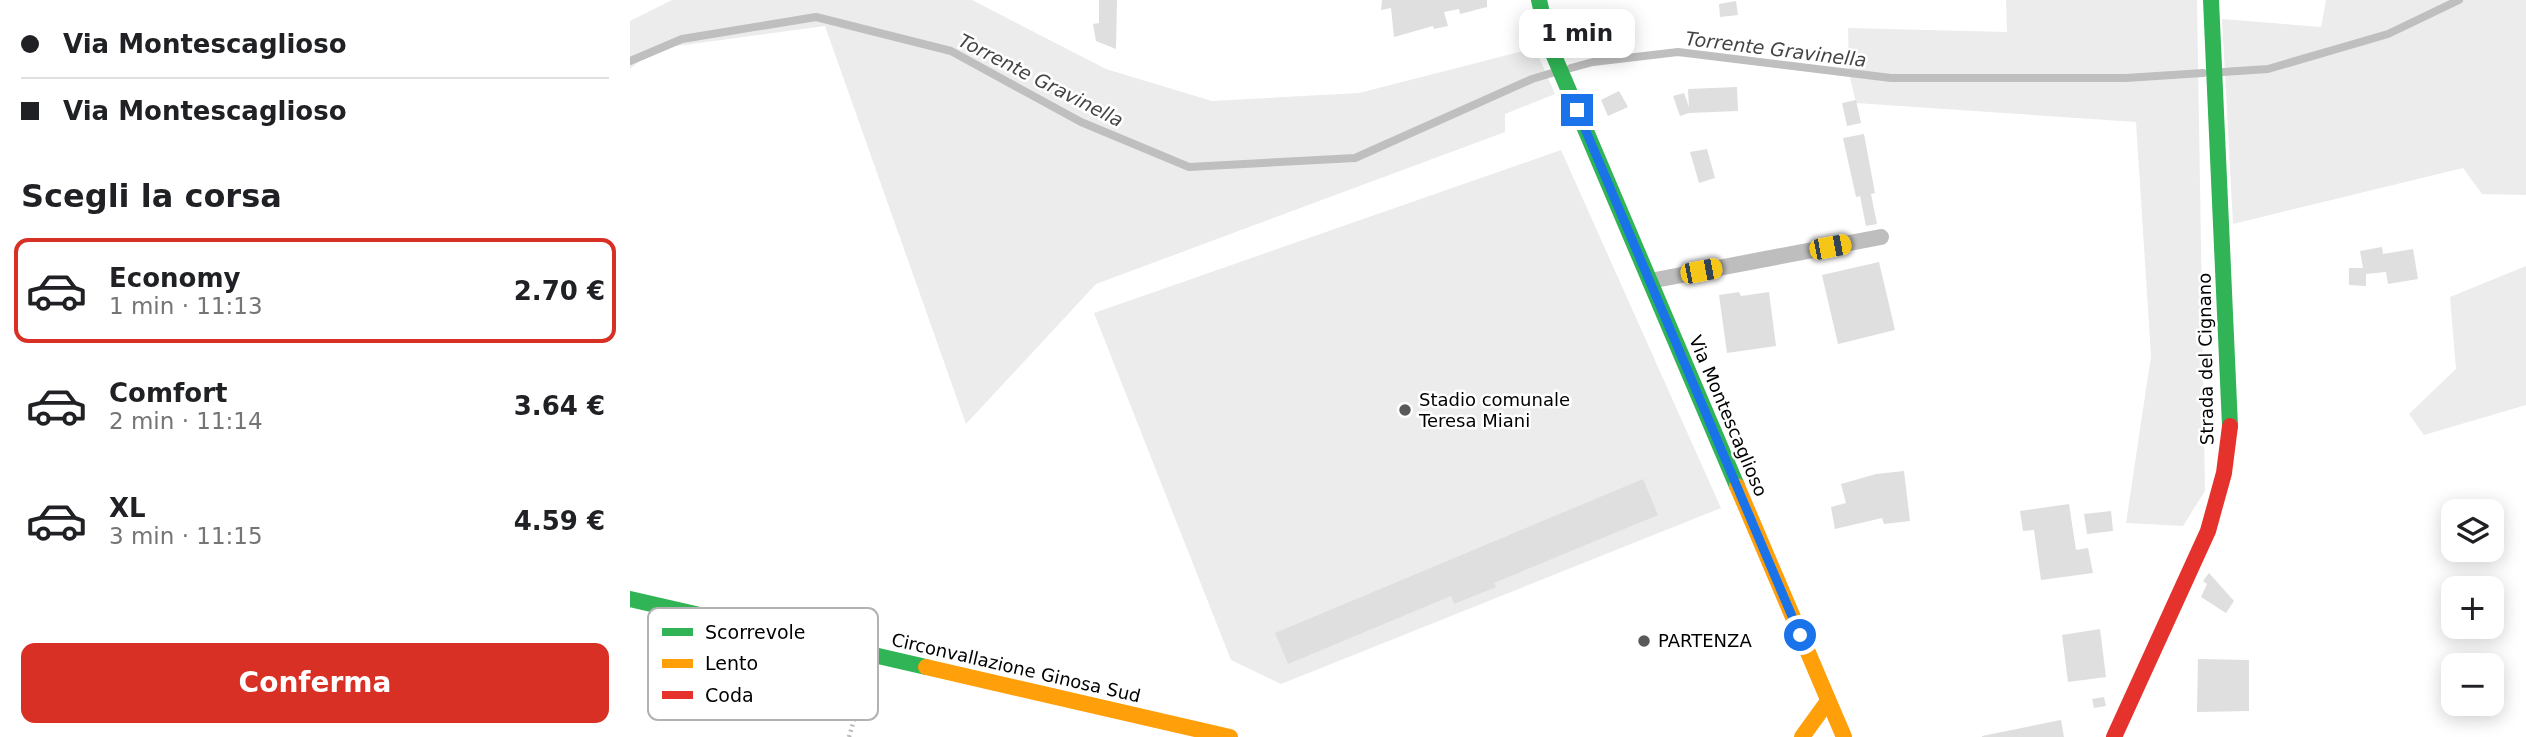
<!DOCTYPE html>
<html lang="it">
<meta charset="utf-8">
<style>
body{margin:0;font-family:"DejaVu Sans",sans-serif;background:#f6f6f6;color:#202124;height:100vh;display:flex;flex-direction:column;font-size:26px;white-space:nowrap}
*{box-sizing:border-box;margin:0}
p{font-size:23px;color:#757577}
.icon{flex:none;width:38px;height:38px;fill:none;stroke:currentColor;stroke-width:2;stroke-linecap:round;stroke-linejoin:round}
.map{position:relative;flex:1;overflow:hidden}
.panel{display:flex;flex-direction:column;background:#fff;width:630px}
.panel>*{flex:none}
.hud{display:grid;align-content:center;height:154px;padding:0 21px;background:#fff}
.tools{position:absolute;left:1811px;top:499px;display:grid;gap:14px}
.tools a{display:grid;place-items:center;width:63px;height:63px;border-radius:14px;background:#fff;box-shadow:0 4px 18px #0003;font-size:35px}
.end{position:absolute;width:32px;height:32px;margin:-16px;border:9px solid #1a73e8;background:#fff;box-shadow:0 0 0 4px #fff}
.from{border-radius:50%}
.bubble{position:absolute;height:49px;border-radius:14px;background:#fff;box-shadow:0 4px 18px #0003;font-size:23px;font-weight:600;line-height:49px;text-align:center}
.car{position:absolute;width:21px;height:42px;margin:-21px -10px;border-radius:9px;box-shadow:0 0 5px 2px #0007;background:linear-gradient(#f5c518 24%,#345 0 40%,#f5c518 0 76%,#345 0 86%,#f5c518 0)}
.hud b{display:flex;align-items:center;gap:24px;height:66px;font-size:26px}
.hud b+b{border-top:2px solid #e0e0e0}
.hud i{width:18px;height:18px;background:#202124}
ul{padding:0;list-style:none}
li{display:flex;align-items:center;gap:21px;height:105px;margin:0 14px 10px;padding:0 7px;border:4px solid transparent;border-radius:14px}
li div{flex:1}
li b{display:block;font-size:26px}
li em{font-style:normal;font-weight:600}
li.active{border-color:#d93025}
li>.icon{width:63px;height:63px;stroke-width:1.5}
h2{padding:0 21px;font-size:32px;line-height:84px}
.primary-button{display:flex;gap:14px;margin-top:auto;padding:14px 21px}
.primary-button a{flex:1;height:80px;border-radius:14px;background:#d93025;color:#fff;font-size:28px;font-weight:600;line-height:80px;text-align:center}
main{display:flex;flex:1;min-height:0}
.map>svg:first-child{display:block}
.green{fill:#ececec}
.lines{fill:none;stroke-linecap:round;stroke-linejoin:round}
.stream{stroke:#bfbfbf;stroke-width:8}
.building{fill:#dfdfdf}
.path{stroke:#b9b9b9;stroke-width:4.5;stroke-dasharray:2 3.5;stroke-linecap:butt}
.lane{stroke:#bebebe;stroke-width:16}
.fast{stroke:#30b455;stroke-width:16}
.slow{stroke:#ff9f0a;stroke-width:16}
.jam{stroke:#e5322d;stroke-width:16}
.route{stroke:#1a73e8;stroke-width:9}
.poi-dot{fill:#595959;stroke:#fff;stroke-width:2.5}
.labels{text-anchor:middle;stroke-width:5;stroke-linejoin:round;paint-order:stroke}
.street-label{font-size:18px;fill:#000;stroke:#fff}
.poi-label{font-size:18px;fill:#000;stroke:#fff;text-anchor:start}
.water-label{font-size:19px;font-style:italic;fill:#444;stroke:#fff}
.key{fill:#fff;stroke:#b2b2b2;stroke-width:2}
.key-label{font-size:19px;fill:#000}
</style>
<main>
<section class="panel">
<div class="hud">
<b><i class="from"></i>Via Montescaglioso</b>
<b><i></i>Via Montescaglioso</b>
</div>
<h2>Scegli la corsa</h2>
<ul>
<li class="active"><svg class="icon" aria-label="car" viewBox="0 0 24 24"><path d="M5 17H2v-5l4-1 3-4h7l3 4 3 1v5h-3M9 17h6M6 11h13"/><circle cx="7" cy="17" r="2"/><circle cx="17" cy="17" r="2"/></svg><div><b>Economy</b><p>1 min · 11:13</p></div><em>2.70 €</em></li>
<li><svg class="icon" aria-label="car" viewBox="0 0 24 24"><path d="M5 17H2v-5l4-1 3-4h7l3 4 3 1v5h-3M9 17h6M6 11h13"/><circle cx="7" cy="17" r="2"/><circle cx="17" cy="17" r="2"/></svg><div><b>Comfort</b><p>2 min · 11:14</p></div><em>3.64 €</em></li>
<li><svg class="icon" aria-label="car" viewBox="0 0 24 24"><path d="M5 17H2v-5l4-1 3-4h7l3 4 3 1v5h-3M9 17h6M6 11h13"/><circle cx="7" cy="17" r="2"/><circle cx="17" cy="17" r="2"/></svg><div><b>XL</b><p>3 min · 11:15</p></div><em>4.59 €</em></li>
</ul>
<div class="primary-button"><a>Conferma</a></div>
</section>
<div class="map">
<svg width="1896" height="737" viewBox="0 0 1896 737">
<rect width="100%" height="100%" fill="#fff"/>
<g class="green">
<polygon points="42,0 342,0 476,69 582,101 729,93 905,48 925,94 875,114 875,132 466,284 336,424 195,26 24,49 0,69 0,21"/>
<polygon points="1376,0 1567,0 1575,491 1553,526 1496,523 1521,356 1506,122 1226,103 1219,73 1218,28 1377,32"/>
<polygon points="1696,0 1896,0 1896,195 1852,194 1833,168 1603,224 1592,19 1691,27"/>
<polygon points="931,150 1091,508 651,684 601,660 464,313"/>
<polygon points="1896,266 1896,405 1794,435 1779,414 1826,369 1820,297"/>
</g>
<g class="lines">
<g class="stream">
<polyline points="0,61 52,39 186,17 321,51 451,122 559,167 725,158 902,79 922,73"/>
<polyline points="941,68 963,62 1048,52 1261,78 1496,78 1573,73"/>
<polyline points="1593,72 1638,69 1758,34 1829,0"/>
</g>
</g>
<g class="building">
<polygon points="469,0 487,0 486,49 466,41 463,24 469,23"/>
<polygon points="752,0 857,0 857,7 830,14 829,9 814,12 818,26 804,29 803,26 764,37 761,8 751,10"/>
<polygon points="1106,1 1108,15 1090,17 1089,4"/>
<polygon points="1107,87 1108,111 1059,113 1050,116 1043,96 1054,93 1059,107 1058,89"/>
<polygon points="989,91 998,107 978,116 971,100"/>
<polygon points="1226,100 1231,123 1217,126 1212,103"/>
<polygon points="1234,134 1245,193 1241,194 1247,224 1236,226 1230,196 1226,197 1213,138"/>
<polygon points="1077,149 1085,178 1069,183 1060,152"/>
<polygon points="1752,247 1753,254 1783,249 1788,279 1758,284 1756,272 1736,274 1736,286 1719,285 1719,268 1733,268 1730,251"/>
<polygon points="1249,262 1265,330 1208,344 1192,275"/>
<polygon points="1109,292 1111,296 1139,292 1146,346 1097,353 1089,295"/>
<polygon points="1274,471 1280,521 1254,524 1252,518 1205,529 1201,507 1216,503 1211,484 1246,474"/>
<polygon points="1013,479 1028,515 864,583 866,587 824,604 821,596 658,664 645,633"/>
<polygon points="1439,504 1446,550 1458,548 1463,573 1411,580 1404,530 1393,531 1390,511"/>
<polygon points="1481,511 1483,531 1457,534 1454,514"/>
<polygon points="1579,573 1604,601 1596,613 1571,597 1577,584 1573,581"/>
<polygon points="1470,629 1476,677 1438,682 1432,635"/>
<polygon points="1568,659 1619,660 1619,711 1567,712"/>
<polygon points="1474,697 1476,706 1464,708 1462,699"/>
<polygon points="1431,720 1434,737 1352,737 1352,736"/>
</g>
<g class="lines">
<polyline class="path" points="219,737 234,686"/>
<polyline class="lane" points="1020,281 1251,237"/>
<g class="fast">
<polyline points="909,0 919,44 1107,486"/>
<polyline points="1581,0 1600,426"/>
<polyline points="0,599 296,667"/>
</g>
<g class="slow">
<polyline points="1107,486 1214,737"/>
<polyline points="296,667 600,737"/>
<polyline points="1172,737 1198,701"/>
</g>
<polyline class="jam" points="1484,737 1578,531 1594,473 1600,426"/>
</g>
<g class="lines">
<polyline class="route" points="947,110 1170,635"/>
</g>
<g class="poi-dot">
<circle cx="775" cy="410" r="7"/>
<circle cx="1014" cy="641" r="7"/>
</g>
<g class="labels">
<g class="street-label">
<text transform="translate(1576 359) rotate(-91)" y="6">Strada del Cignano</text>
<text transform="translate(1098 416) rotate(67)" y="6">Via Montescaglioso</text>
<text transform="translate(386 668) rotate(13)" y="6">Circonvallazione Ginosa Sud</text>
</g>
<g class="poi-label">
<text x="789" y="406">Stadio comunale<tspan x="789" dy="21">Teresa Miani</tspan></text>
<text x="1028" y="647">PARTENZA</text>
</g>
<g class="water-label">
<text transform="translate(1146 49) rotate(7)" y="7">Torrente Gravinella</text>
<text transform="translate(411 80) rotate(27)" y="7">Torrente Gravinella</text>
</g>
</g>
<rect x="18" y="608" width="230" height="112" rx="10" class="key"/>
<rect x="32" y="628" width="31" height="8" fill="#30b455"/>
<rect x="32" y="659" width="31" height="9" fill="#ff9f0a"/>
<rect x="32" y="691" width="31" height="8" fill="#e5322d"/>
<g class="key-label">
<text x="75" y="639">Scorrevole</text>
<text x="75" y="670">Lento</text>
<text x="75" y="702">Coda</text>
</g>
</svg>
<div class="tools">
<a><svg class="icon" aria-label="layers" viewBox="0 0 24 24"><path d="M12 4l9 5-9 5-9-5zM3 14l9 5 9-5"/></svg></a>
<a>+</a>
<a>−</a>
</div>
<i class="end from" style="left:1170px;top:635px"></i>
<i class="end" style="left:947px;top:110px"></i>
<div class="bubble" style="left:889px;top:9px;width:116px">1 min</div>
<i class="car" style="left:1200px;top:247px;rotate:79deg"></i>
<i class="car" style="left:1071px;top:271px;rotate:79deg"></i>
</div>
</main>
